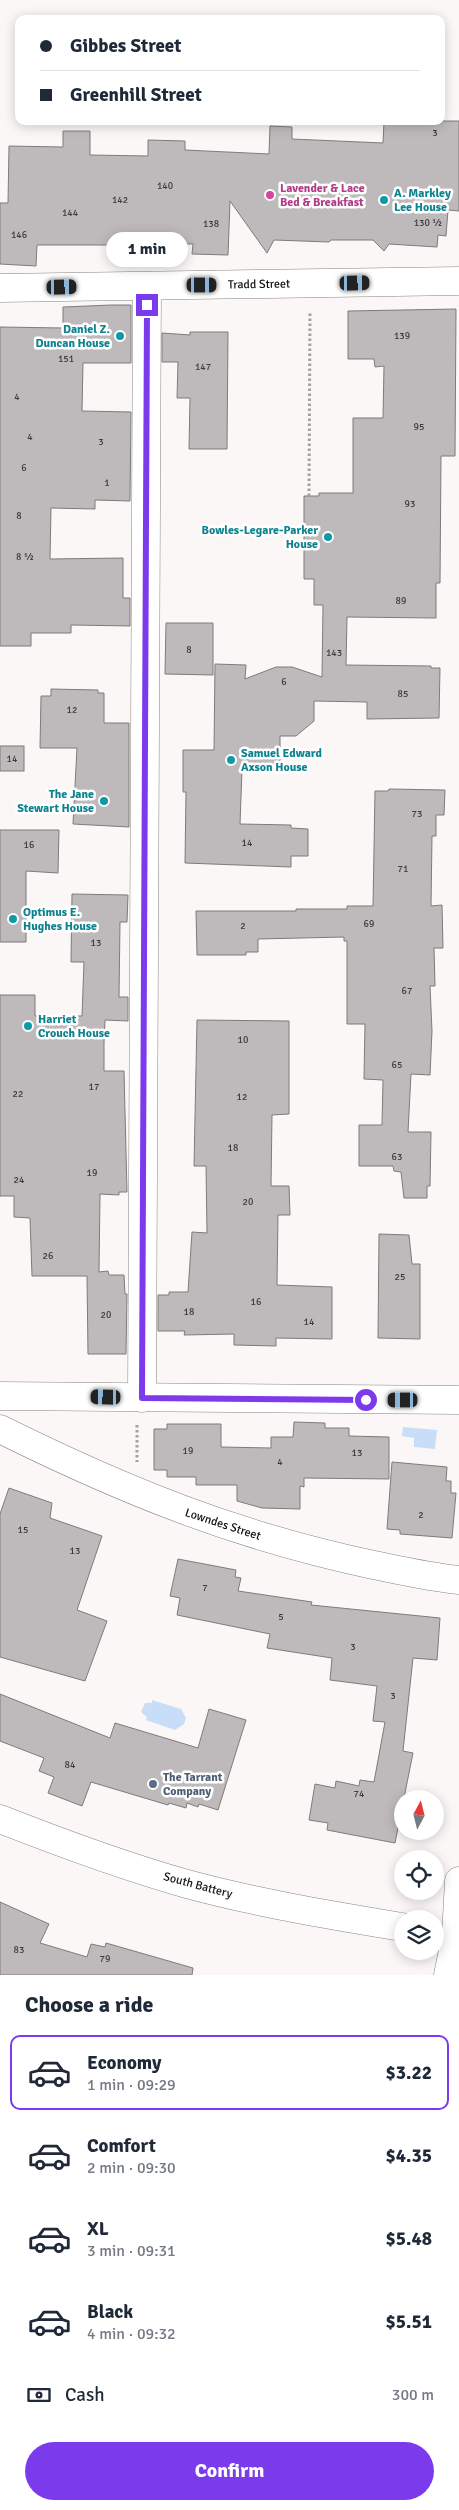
<!DOCTYPE html>
<meta charset="utf-8">
<style>
body{margin:0;font-family:Signika,sans-serif;background:#f6f6f7;color:#1f2937;height:100vh;display:flex;flex-direction:column;font-size:19px;white-space:nowrap}
*{box-sizing:border-box;margin:0}
p{font-size:16px;color:#747a83}
.icon{flex:none;width:28px;height:28px;fill:none;stroke:currentColor;stroke-width:2;stroke-linecap:round;stroke-linejoin:round}
.map{position:relative;height:1975px;overflow:hidden}
.drawer{display:flex;flex-direction:column;background:#fff;flex:1}
.drawer>*{flex:none}
.hud{position:absolute;left:15px;top:15px;width:430px;height:110px;border-radius:10px;box-shadow:0 2px 12px #0003;display:grid;align-content:center;height:110px;padding:0 25px;background:#fff}
.needle{width:32px;rotate:7deg}
.tools{position:absolute;left:394px;top:1790px;display:grid;gap:10px}
.tools a{display:grid;place-items:center;width:50px;height:50px;border-radius:50%;background:#fff;box-shadow:0 2px 12px #0003;font-size:25px}
.end{position:absolute;width:22px;height:22px;margin:-11px;border:6px solid #7c3aed;background:#fff;box-shadow:0 0 0 2px #fff}
.from{border-radius:50%}
.bubble{position:absolute;height:35px;border-radius:18px;background:#fff;box-shadow:0 2px 12px #0003;font-size:16px;font-weight:700;line-height:35px;text-align:center}
.car{position:absolute;width:15px;height:30px;margin:-15px -8px;border-radius:6px;box-shadow:0 0 4px 1px #0007;background:linear-gradient(#222 24%,#8ab4d8 0 40%,#222 0 76%,#8ab4d8 0 86%,#222 0)}
.hud b{display:flex;align-items:center;gap:18px;height:48px;font-size:19px}
.hud b+b{border-top:1px solid #e0e1e3}
.hud i{width:12px;height:12px;background:#1f2937}
ul{padding:0;list-style:none}
li{display:flex;align-items:center;gap:15px;height:75px;margin:0 10px 8px;padding:0 15px;border:2px solid transparent;border-radius:10px}
li div{flex:1}
li b{display:block;font-size:19px}
li em{font-style:normal;font-weight:700}
li.on{border-color:#7c3aed}
li>.icon{width:45px;height:45px;stroke-width:1.5}
h2{padding:0 25px;font-size:22px;line-height:60px}
.pay{display:flex;align-items:center;gap:12px;height:55px;padding:0 25px;font-size:19px}
.pay p{margin-inline-start:auto}
.action{display:flex;gap:10px;margin-top:auto;padding:10px 25px}
.action a{flex:1;height:58px;border-radius:30px;background:#7c3aed;color:#fff;font-size:20px;font-weight:700;line-height:58px;text-align:center}
.map>svg:first-child{display:block}
.water{fill:#c8def8}
.building{fill:#bebabb;stroke:#7e7b7b}
.lines{fill:none;stroke-linecap:round;stroke-linejoin:round}
.minor-casing{stroke:#888584;stroke-width:29}
.path{stroke:#a3a0a0;stroke-width:3;stroke-dasharray:2.5 2.5;stroke-linecap:butt}
.minor{stroke:#fff;stroke-width:28}
.route{stroke:#7c3aed;stroke-width:6}
.hotel-dot{fill:#d1479c;stroke:#fff;stroke-width:2}
.culture-dot{fill:#0f9aa8;stroke:#fff;stroke-width:2}
.service-dot{fill:#5c6f8a;stroke:#fff;stroke-width:2}
.labels{text-anchor:middle;stroke-width:5;stroke-linejoin:round;paint-order:stroke}
.number-label{font-size:10px;fill:#3e3b3c}
.hotel-label{font-size:12px;font-weight:bold;fill:#b23c85;stroke:#fff;text-anchor:start}
.culture-label{font-size:12px;font-weight:bold;fill:#0d838f;stroke:#fff;text-anchor:start}
.street-label{font-size:12px;fill:#131111;stroke:#fff}
.service-label{font-size:12px;font-weight:bold;fill:#4e5e75;stroke:#fff;text-anchor:start}
</style>
<div class="map">
<svg width="459" height="1975" viewBox="0 0 459 1975">
<rect width="100%" height="100%" fill="#fbf7f6"/>
<g class="water">
<polygon points="403,1427 437,1430 435,1449 414,1447 414,1438 402,1436"/>
<polygon points="152,1700 181,1709 186,1718 184,1724 175,1730 146,1720 147,1717 141,1712 145,1703 152,1703"/>
</g>
<g class="building">
<polygon points="384,121 459,121 459,211 448,210 446,236 438,235 437,247 389,244 384,251 373,240 331,240 329,242 274,240 267,253 230,201 228,255 192,254 193,244 137,243 124,259 112,245 37,245 36,266 0,264 0,203 8,203 9,146 63,147 63,131 90,131 90,155 148,156 148,140 185,141 185,150 269,154 270,126 292,127 292,139 383,143"/>
<polygon points="111,305 131,305 131,363 83,363 82,411 131,412 130,501 95,500 95,509 51,508 50,559 123,558 123,598 130,598 130,626 71,625 71,633 31,633 31,646 0,646 0,327 63,328 63,307"/>
<polygon points="456,309 455,456 441,456 440,583 436,583 436,618 347,617 346,665 431,666 431,668 440,668 439,718 367,719 367,702 314,701 314,721 296,736 280,736 280,770 242,770 240,824 291,825 291,828 308,829 308,856 291,856 291,867 185,863 186,792 183,792 183,750 214,750 215,664 246,665 245,679 276,667 292,667 322,677 323,605 314,605 314,579 304,579 304,496 319,496 319,493 353,493 353,418 383,418 384,366 375,367 374,359 348,359 348,311"/>
<polygon points="190,332 228,332 227,449 189,449 190,398 177,398 178,362 162,362 162,333 190,335"/>
<polygon points="166,623 213,623 213,675 165,674"/>
<polygon points="51,689 98,690 98,693 104,693 104,723 129,723 129,827 73,824 77,748 40,748 41,696 51,696"/>
<rect x="0" y="746" width="24" height="25"/>
<polygon points="389,789 445,790 444,815 436,815 436,836 432,836 431,906 442,905 443,948 434,948 435,986 430,986 432,1031 430,1075 411,1074 408,1132 431,1132 430,1186 427,1186 427,1198 404,1198 401,1172 394,1171 393,1166 359,1166 359,1125 382,1125 383,1080 364,1079 365,1024 347,1024 347,941 344,941 344,937 258,939 258,952 246,952 246,955 197,955 196,911 296,911 296,909 347,909 347,906 373,906 375,791 388,791"/>
<polygon points="0,830 59,830 58,873 26,871 26,942 0,942"/>
<polygon points="72,894 128,895 127,922 120,922 119,997 128,997 128,1021 105,1020 104,1043 104,1071 124,1071 127,1192 119,1192 119,1195 100,1194 99,1272 108,1271 109,1275 124,1275 125,1294 127,1294 126,1354 88,1354 87,1276 32,1276 30,1218 14,1217 14,1196 0,1196 0,995 35,995 35,1016 82,1016 84,962 71,962"/>
<polygon points="197,1020 289,1021 289,1114 272,1115 271,1186 289,1186 290,1215 278,1215 277,1285 332,1287 332,1339 276,1338 276,1346 234,1345 234,1334 184,1335 185,1331 158,1331 158,1295 169,1295 169,1292 188,1292 192,1232 207,1233 206,1166 194,1166"/>
<polygon points="379,1234 409,1235 412,1264 420,1264 420,1339 378,1338"/>
<polygon points="294,1422 325,1423 325,1428 349,1428 349,1436 389,1437 389,1479 304,1478 304,1487 300,1486 300,1509 262,1508 237,1501 237,1485 196,1485 196,1477 167,1477 167,1470 154,1470 154,1429 167,1429 167,1424 221,1424 221,1447 271,1448 271,1437 293,1437"/>
<polygon points="392,1462 447,1467 446,1481 451,1481 451,1493 456,1493 452,1538 400,1534 400,1530 387,1529"/>
<polygon points="9,1488 52,1503 50,1518 102,1536 77,1610 107,1621 85,1681 0,1657 0,1514"/>
<polygon points="178,1559 236,1570 235,1577 241,1578 238,1591 312,1602 311,1605 440,1618 437,1660 413,1658 403,1751 413,1753 395,1843 327,1830 328,1823 309,1820 315,1784 335,1788 336,1781 359,1786 360,1780 374,1782 385,1722 373,1721 377,1686 330,1680 332,1658 267,1648 270,1634 177,1615 180,1598 170,1596"/>
<polygon points="0,1694 110,1738 115,1723 198,1748 209,1709 246,1720 218,1810 199,1804 198,1807 187,1803 186,1808 169,1803 168,1805 91,1782 82,1806 48,1793 54,1777 39,1771 44,1758 0,1741"/>
<polygon points="0,1902 49,1924 40,1943 87,1957 91,1944 105,1947 106,1943 193,1968 192,1975 0,1975"/>
</g>
<g class="lines">
<g class="minor-casing">
<g id="minor">
<polyline points="0,288 459,281"/>
<polyline points="0,1396 459,1400"/>
<polyline points="142,1398 147,286"/>
<path d="M 0,1429 C 123,1490 234,1535 369,1564 C 399,1570 429,1577 459,1580"/>
<path d="M 0,1819 C 61,1843 123,1866 187,1884 C 257,1903 330,1915 402,1927"/>
<polyline points="448,1975 456,1936 459,1881"/>
</g>
</g>
<g class="path">
<polyline points="309,496 310,312"/>
<polyline points="137,1425 137,1462"/>
</g>
<use href="#minor" class="minor"/>
</g>
<g class="lines">
<polyline class="route" points="147,305 142,1398 366,1400"/>
</g>
<circle class="hotel-dot" cx="270" cy="195" r="5"/>
<g class="culture-dot">
<circle cx="384" cy="200" r="5"/>
<circle cx="120" cy="336" r="5"/>
<circle cx="328" cy="537" r="5"/>
<circle cx="231" cy="760" r="5"/>
<circle cx="104" cy="801" r="5"/>
<circle cx="13" cy="919" r="5"/>
<circle cx="28" cy="1026" r="5"/>
</g>
<circle class="service-dot" cx="153" cy="1784" r="5"/>
<g class="labels">
<g class="number-label">
<text x="435" y="136">3</text>
<text x="165" y="189">140</text>
<text x="120" y="203">142</text>
<text x="70" y="216">144</text>
<text x="428" y="226">130 ½</text>
<text x="211" y="227">138</text>
<text x="19" y="238">146</text>
<text x="402" y="339">139</text>
<text x="66" y="362">151</text>
<text x="203" y="370">147</text>
<text x="17" y="400">4</text>
<text x="419" y="430">95</text>
<text x="30" y="440">4</text>
<text x="101" y="445">3</text>
<text x="24" y="471">6</text>
<text x="107" y="486">1</text>
<text x="410" y="507">93</text>
<text x="19" y="519">8</text>
<text x="25" y="560">8 ½</text>
<text x="401" y="604">89</text>
<text x="189" y="653">8</text>
<text x="334" y="656">143</text>
<text x="284" y="685">6</text>
<text x="403" y="697">85</text>
<text x="72" y="713">12</text>
<text x="12" y="762">14</text>
<text x="417" y="817">73</text>
<text x="247" y="846">14</text>
<text x="29" y="848">16</text>
<text x="403" y="872">71</text>
<text x="369" y="927">69</text>
<text x="243" y="929">2</text>
<text x="96" y="946">13</text>
<text x="407" y="994">67</text>
<text x="243" y="1043">10</text>
<text x="397" y="1068">65</text>
<text x="94" y="1090">17</text>
<text x="18" y="1097">22</text>
<text x="242" y="1100">12</text>
<text x="233" y="1151">18</text>
<text x="397" y="1160">63</text>
<text x="92" y="1176">19</text>
<text x="19" y="1183">24</text>
<text x="248" y="1205">20</text>
<text x="48" y="1259">26</text>
<text x="400" y="1280">25</text>
<text x="256" y="1305">16</text>
<text x="189" y="1315">18</text>
<text x="106" y="1318">20</text>
<text x="309" y="1325">14</text>
<text x="188" y="1454">19</text>
<text x="357" y="1456">13</text>
<text x="280" y="1465">4</text>
<text x="421" y="1518">2</text>
<text x="23" y="1533">15</text>
<text x="75" y="1554">13</text>
<text x="205" y="1591">7</text>
<text x="281" y="1620">5</text>
<text x="353" y="1650">3</text>
<text x="393" y="1699">3</text>
<text x="70" y="1768">84</text>
<text x="359" y="1797">74</text>
<text x="19" y="1953">83</text>
<text x="105" y="1962">79</text>
</g>
<g class="hotel-label">
<text x="280" y="192">Lavender &amp; Lace<tspan x="280" dy="14">Bed &amp; Breakfast</tspan></text>
</g>
<g class="culture-label">
<text x="394" y="197">A. Markley<tspan x="394" dy="14">Lee House</tspan></text>
<text x="110" y="333" text-anchor="end">Daniel Z.<tspan x="110" dy="14">Duncan House</tspan></text>
<text x="318" y="534" text-anchor="end">Bowles-Legare-Parker<tspan x="318" dy="14">House</tspan></text>
<text x="241" y="757">Samuel Edward<tspan x="241" dy="14">Axson House</tspan></text>
<text x="94" y="798" text-anchor="end">The Jane<tspan x="94" dy="14">Stewart House</tspan></text>
<text x="23" y="916">Optimus E.<tspan x="23" dy="14">Hughes House</tspan></text>
<text x="38" y="1023">Harriet<tspan x="38" dy="14">Crouch House</tspan></text>
</g>
<g class="street-label">
<text transform="translate(259 284) rotate(-1)" y="4">Tradd Street</text>
<text transform="translate(223 1524) rotate(18)" y="4">Lowndes Street</text>
<text transform="translate(198 1885) rotate(15)" y="4">South Battery</text>
</g>
<g class="service-label">
<text x="163" y="1781">The Tarrant<tspan x="163" dy="14">Company</tspan></text>
</g>
</g>
</svg>
<div class="tools">
<a><svg class="needle" viewBox="-14 -14 28 28"><path d="M0-13l5 13h-10z" fill="#e53935"/><path d="M0 13l5-13h-10z" fill="#747a83"/></svg></a>
<a><svg class="icon" aria-label="locate" viewBox="0 0 24 24"><circle cx="12" cy="12" r="6"/><path d="M12 2v4M12 18v4M2 12h4M18 12h4"/></svg></a>
<a><svg class="icon" aria-label="layers" viewBox="0 0 24 24"><path d="M12 4l9 5-9 5-9-5zM3 14l9 5 9-5"/></svg></a>
</div>
<i class="end from" style="left:366px;top:1400px"></i>
<i class="end" style="left:147px;top:305px"></i>
<div class="bubble" style="left:106px;top:232px;width:82px">1 min</div>
<i class="car" style="left:355px;top:283px;rotate:89deg"></i>
<i class="car" style="left:202px;top:285px;rotate:90deg"></i>
<i class="car" style="left:62px;top:287px;rotate:89deg"></i>
<i class="car" style="left:106px;top:1397px;rotate:271deg"></i>
<i class="car" style="left:403px;top:1400px;rotate:270deg"></i>
<div class="hud">
<b><i class="from"></i>Gibbes Street</b>
<b><i></i>Greenhill Street</b>
</div>
</div>
<section class="drawer">
<h2>Choose a ride</h2>
<ul>
<li class="on"><svg class="icon" aria-label="car" viewBox="0 0 24 24"><path d="M5 17H2v-5l4-1 3-4h7l3 4 3 1v5h-3M9 17h6M6 11h13"/><circle cx="7" cy="17" r="2"/><circle cx="17" cy="17" r="2"/></svg><div><b>Economy</b><p>1 min · 09:29</p></div><em>$3.22</em></li>
<li><svg class="icon" aria-label="car" viewBox="0 0 24 24"><path d="M5 17H2v-5l4-1 3-4h7l3 4 3 1v5h-3M9 17h6M6 11h13"/><circle cx="7" cy="17" r="2"/><circle cx="17" cy="17" r="2"/></svg><div><b>Comfort</b><p>2 min · 09:30</p></div><em>$4.35</em></li>
<li><svg class="icon" aria-label="car" viewBox="0 0 24 24"><path d="M5 17H2v-5l4-1 3-4h7l3 4 3 1v5h-3M9 17h6M6 11h13"/><circle cx="7" cy="17" r="2"/><circle cx="17" cy="17" r="2"/></svg><div><b>XL</b><p>3 min · 09:31</p></div><em>$5.48</em></li>
<li><svg class="icon" aria-label="car" viewBox="0 0 24 24"><path d="M5 17H2v-5l4-1 3-4h7l3 4 3 1v5h-3M9 17h6M6 11h13"/><circle cx="7" cy="17" r="2"/><circle cx="17" cy="17" r="2"/></svg><div><b>Black</b><p>4 min · 09:32</p></div><em>$5.51</em></li>
</ul>
<div class="pay"><svg class="icon" aria-label="cash" viewBox="0 0 24 24"><path d="M3 7h18v10H3z"/><circle cx="12" cy="12" r="2"/></svg>Cash<p>300 m</p></div>
<div class="action"><a>Confirm</a></div>
</section>
